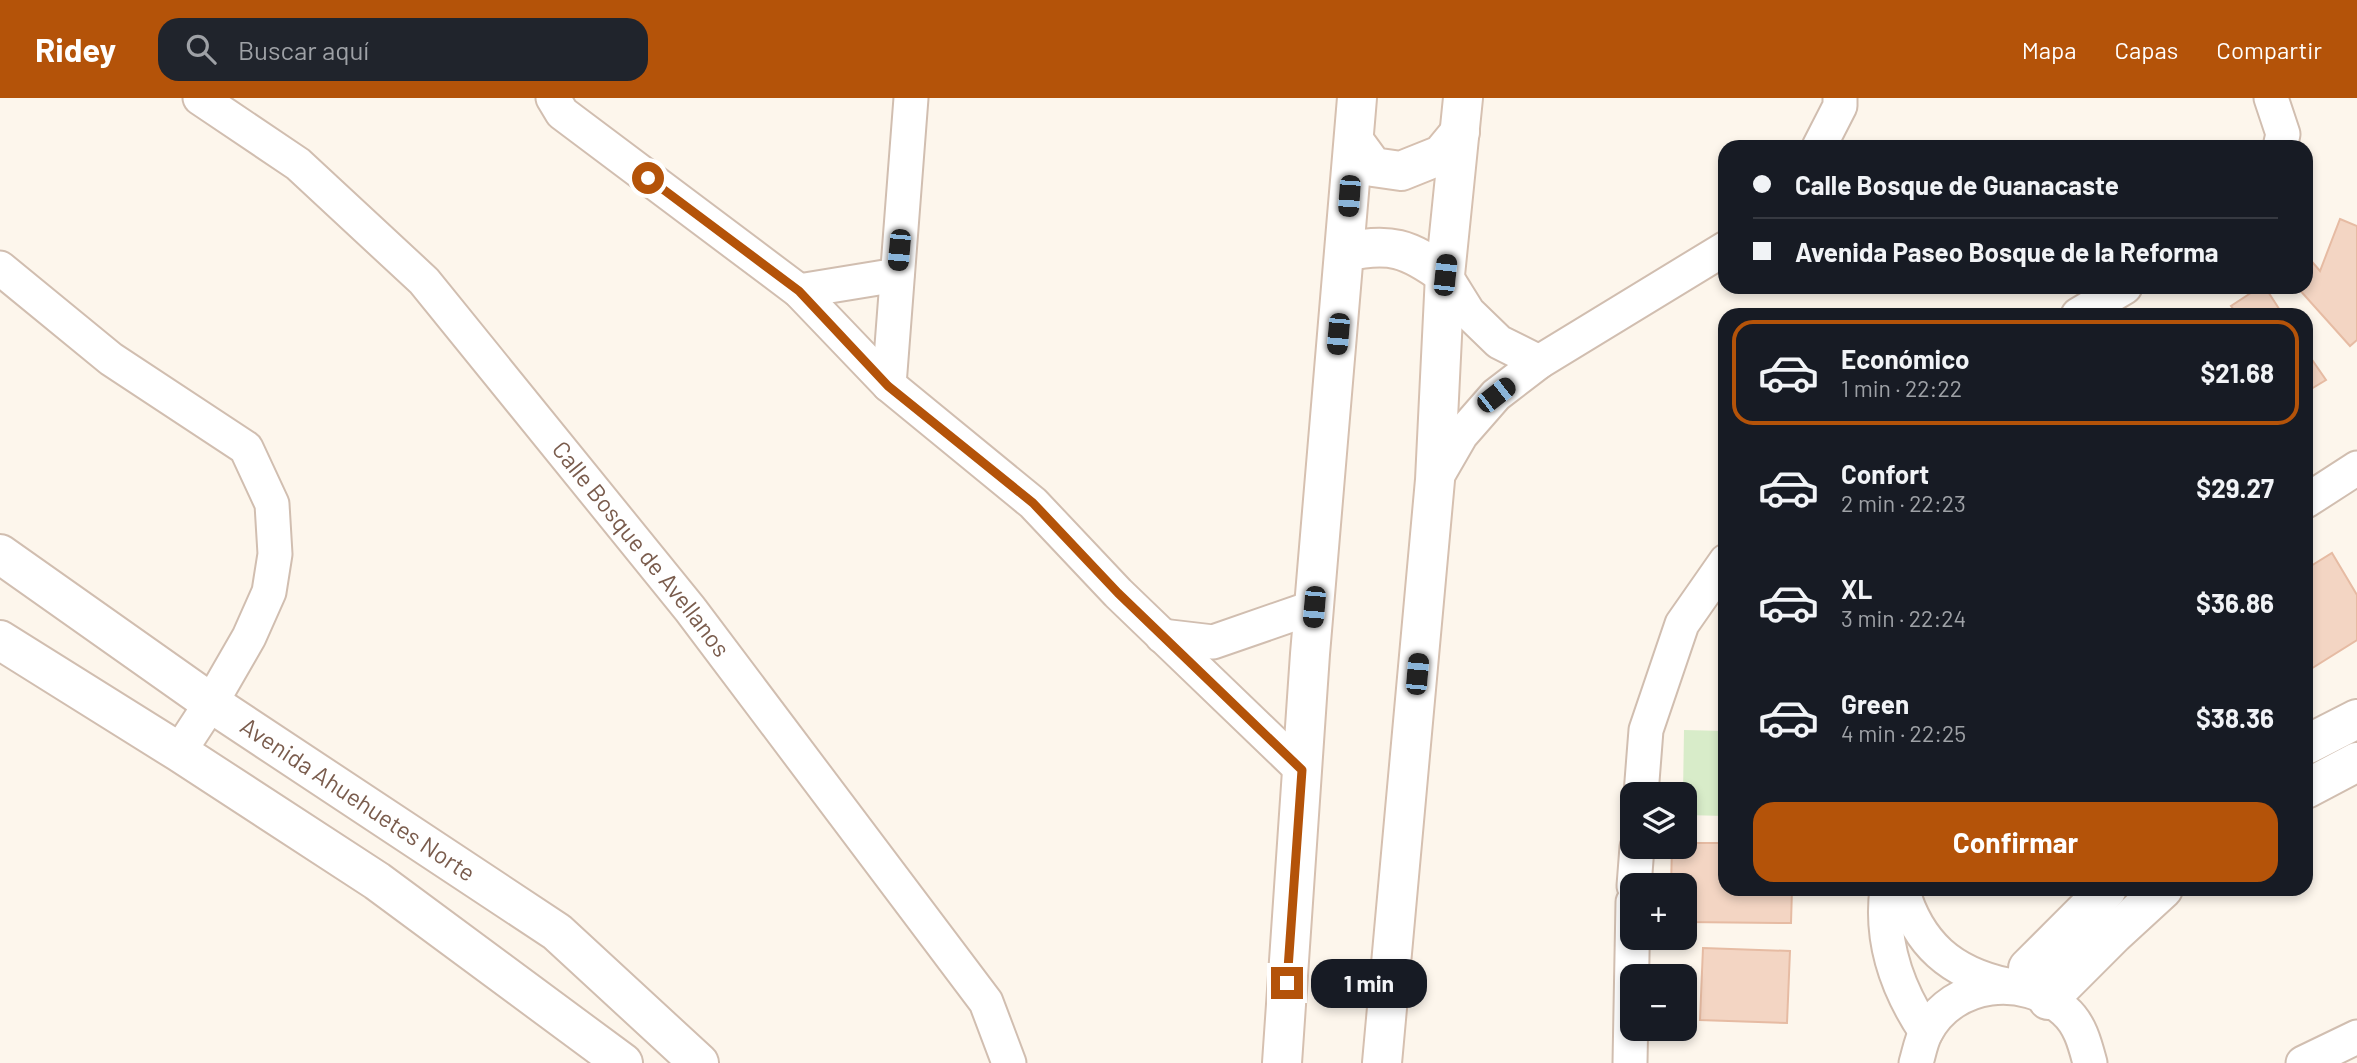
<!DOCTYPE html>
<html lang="es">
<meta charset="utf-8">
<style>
body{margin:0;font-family:Barlow,sans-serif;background:#20242c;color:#f1f3f6;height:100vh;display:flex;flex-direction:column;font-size:26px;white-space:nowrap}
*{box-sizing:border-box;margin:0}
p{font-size:23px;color:#9ea1a6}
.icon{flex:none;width:38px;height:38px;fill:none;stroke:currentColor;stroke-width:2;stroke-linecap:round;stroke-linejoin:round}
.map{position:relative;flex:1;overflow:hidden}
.drawer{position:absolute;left:1718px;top:210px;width:595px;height:588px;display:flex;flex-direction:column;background:#171b24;border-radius:21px;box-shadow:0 4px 10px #0003}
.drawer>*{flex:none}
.banner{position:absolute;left:1718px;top:42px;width:595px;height:154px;border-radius:21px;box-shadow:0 4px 10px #0003;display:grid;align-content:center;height:154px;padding:0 35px;background:#171b24}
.fabs{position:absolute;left:1620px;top:684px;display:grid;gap:14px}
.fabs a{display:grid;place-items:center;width:77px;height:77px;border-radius:14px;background:#171b24;box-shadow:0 4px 10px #0003;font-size:35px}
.end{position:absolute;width:32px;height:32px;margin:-16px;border:9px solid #b45309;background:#fff;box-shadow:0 0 0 4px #fff}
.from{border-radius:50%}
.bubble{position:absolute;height:49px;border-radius:21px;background:#171b24;box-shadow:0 4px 10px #0003;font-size:23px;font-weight:700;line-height:49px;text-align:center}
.car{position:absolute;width:21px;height:42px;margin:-21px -10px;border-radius:9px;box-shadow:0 0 5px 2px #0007;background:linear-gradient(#222 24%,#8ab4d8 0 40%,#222 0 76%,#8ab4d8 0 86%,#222 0)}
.banner b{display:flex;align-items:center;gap:24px;height:66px;font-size:26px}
.banner b+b{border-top:2px solid #363941}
.banner i{width:18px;height:18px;background:#f1f3f6}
ul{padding:12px 0 0;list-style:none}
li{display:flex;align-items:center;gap:21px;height:105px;margin:0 14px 10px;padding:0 21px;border:4px solid transparent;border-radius:21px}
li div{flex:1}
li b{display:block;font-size:26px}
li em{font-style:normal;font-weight:700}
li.on{border-color:#b45309}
li>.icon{width:63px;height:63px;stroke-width:1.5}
.cta{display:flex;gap:14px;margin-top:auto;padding:14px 35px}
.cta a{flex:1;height:80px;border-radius:21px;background:#b45309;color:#fff;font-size:28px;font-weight:700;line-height:80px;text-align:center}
header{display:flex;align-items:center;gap:42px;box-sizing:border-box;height:98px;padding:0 35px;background:#b45309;color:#fff}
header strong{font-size:33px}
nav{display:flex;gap:38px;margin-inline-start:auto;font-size:24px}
.search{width:490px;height:63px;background:#20242c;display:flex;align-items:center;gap:18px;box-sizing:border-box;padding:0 24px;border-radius:21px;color:#9ea1a6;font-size:26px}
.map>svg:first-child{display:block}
.green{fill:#d8ecc9}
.building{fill:#f3d5c3;stroke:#e6bba3;stroke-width:2}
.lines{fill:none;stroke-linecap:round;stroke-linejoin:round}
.minor-casing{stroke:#d1beb0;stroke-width:37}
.tertiary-casing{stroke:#d1beb0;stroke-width:42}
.secondary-casing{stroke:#d6c0b0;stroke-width:42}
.minor{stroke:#fff;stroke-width:33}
.tertiary{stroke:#fff;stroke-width:38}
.secondary{stroke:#fff;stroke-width:38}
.route{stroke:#b45309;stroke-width:9}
.labels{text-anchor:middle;stroke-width:7;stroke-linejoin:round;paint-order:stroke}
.street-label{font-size:24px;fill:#7a5c4d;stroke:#fffaf3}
</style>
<header>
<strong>Ridey</strong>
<div class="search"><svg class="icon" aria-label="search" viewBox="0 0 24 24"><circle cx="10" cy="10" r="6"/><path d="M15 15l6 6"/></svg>Buscar aquí</div>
<nav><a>Mapa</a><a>Capas</a><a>Compartir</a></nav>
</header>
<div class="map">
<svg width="2357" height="965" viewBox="0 0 2357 965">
<rect width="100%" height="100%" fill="#fdf6ec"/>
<polygon class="green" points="1684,632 1725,633 1725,718 1685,717 1685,696 1683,696"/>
<g class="building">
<polygon points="2340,121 2357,128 2357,242 2350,248 2297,189 2306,189 2308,159 2320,173"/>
<polygon points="2260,189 2265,189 2283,217 2238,217 2231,208"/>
<polygon points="2306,253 2326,282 2306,294"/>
<polygon points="2332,455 2357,497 2357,542 2306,574 2306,471"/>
<polygon points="1685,745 1726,745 1726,791 1792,791 1791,825 1685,824 1685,788 1671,788 1672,749 1685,749"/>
<polygon points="1703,850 1790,853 1787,925 1700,922"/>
</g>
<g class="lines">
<g class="minor-casing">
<g id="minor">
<path id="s1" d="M 200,0 L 298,66 L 424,183 L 690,511 L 986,904 L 1009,965"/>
<polyline points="553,0 562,15 799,193 889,287 1033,405 1118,495 1302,672"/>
<polyline points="2271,0 2283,36 2280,49"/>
<polyline points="1819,49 1840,8 1840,0"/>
<polyline points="0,170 111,261 246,350 272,406 275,456 269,494 249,539 211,605 179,654"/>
<polyline points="1445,177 1468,214 1499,244 1539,264"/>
<polyline points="799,193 897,177"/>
<polyline points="2078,217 2125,189"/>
<polyline points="889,287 911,0"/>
<polyline points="1435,382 1461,337 1496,297 1539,264 1726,150"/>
<polyline points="2306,403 2357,370"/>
<polyline points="1162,538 1213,544 1314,509"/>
<polyline points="1641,696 1646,632 1682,526 1726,463"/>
<polyline points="1634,788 1637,749"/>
<path d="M 1887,791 C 1880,844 1897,891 1926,934"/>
<path d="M 1902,791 C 1918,846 1951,875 2007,887"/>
<polyline points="1630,965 1633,804"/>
<path d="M 1916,965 C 1919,955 1921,943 1926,934 C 1953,883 2024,875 2065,913 C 2080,926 2085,946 2090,965"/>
<polyline points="2303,965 2357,939"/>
</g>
</g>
<g class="tertiary-casing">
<g id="tertiary">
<path id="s2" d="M 0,456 L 211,605 L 557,834 L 699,965"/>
<polyline points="0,542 179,654 377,783 623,965"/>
<polyline points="2306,647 2357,621"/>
<polyline points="2306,691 2357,664"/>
<polyline points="2028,870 2107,791"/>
<polyline points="2048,902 2114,836 2163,791"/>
</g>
</g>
<g class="secondary-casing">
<g id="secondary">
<polyline points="1354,43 1373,69 1401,73 1441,57 1460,34"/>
<path d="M 1345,154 C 1390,144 1408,150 1445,177"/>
<polyline points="1282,965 1310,556 1357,0"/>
<polyline points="1382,965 1435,382 1445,177 1463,0"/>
</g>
</g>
<use href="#minor" class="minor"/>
<use href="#tertiary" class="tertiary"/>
<use href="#secondary" class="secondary"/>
</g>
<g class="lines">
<polyline class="route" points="648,80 799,193 888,288 1033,405 1118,495 1302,672 1287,885"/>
</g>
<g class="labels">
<g class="street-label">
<text dy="8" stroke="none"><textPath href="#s1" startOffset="635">Calle Bosque de Avellanos</textPath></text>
<text dy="8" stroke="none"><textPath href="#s2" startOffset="434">Avenida Ahuehuetes Norte</textPath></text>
</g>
</g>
</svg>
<div class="fabs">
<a><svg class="icon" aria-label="layers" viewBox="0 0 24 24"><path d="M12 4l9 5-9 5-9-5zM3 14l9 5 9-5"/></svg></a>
<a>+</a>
<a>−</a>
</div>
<i class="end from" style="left:648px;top:80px"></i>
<i class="end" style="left:1287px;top:885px"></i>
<div class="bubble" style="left:1311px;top:861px;width:116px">1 min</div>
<i class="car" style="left:1349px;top:98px;rotate:184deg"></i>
<i class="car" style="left:899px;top:152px;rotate:185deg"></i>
<i class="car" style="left:1445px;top:177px;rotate:6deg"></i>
<i class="car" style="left:1338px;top:236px;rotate:185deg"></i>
<i class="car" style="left:1496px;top:297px;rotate:52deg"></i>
<i class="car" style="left:1314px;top:509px;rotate:185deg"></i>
<i class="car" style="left:1417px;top:576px;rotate:5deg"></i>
<div class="banner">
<b><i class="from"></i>Calle Bosque de Guanacaste</b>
<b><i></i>Avenida Paseo Bosque de la Reforma</b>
</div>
<section class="drawer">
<ul>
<li class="on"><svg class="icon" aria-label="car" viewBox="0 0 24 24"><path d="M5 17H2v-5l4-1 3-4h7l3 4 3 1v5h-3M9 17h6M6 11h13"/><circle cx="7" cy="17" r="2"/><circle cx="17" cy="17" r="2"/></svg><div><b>Económico</b><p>1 min · 22:22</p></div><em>$21.68</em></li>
<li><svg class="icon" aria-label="car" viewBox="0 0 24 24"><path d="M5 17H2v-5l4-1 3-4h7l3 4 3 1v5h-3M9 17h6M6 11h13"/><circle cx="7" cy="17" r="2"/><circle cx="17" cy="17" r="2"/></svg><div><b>Confort</b><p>2 min · 22:23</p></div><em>$29.27</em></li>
<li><svg class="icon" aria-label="car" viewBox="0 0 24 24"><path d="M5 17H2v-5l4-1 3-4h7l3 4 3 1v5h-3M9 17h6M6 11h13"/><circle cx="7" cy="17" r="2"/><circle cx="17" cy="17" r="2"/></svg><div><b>XL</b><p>3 min · 22:24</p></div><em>$36.86</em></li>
<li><svg class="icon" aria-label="car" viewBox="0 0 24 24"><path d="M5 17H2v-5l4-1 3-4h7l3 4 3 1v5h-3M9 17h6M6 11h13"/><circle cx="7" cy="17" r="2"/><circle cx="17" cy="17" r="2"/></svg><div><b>Green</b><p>4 min · 22:25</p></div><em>$38.36</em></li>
</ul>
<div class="cta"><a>Confirmar</a></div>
</section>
</div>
